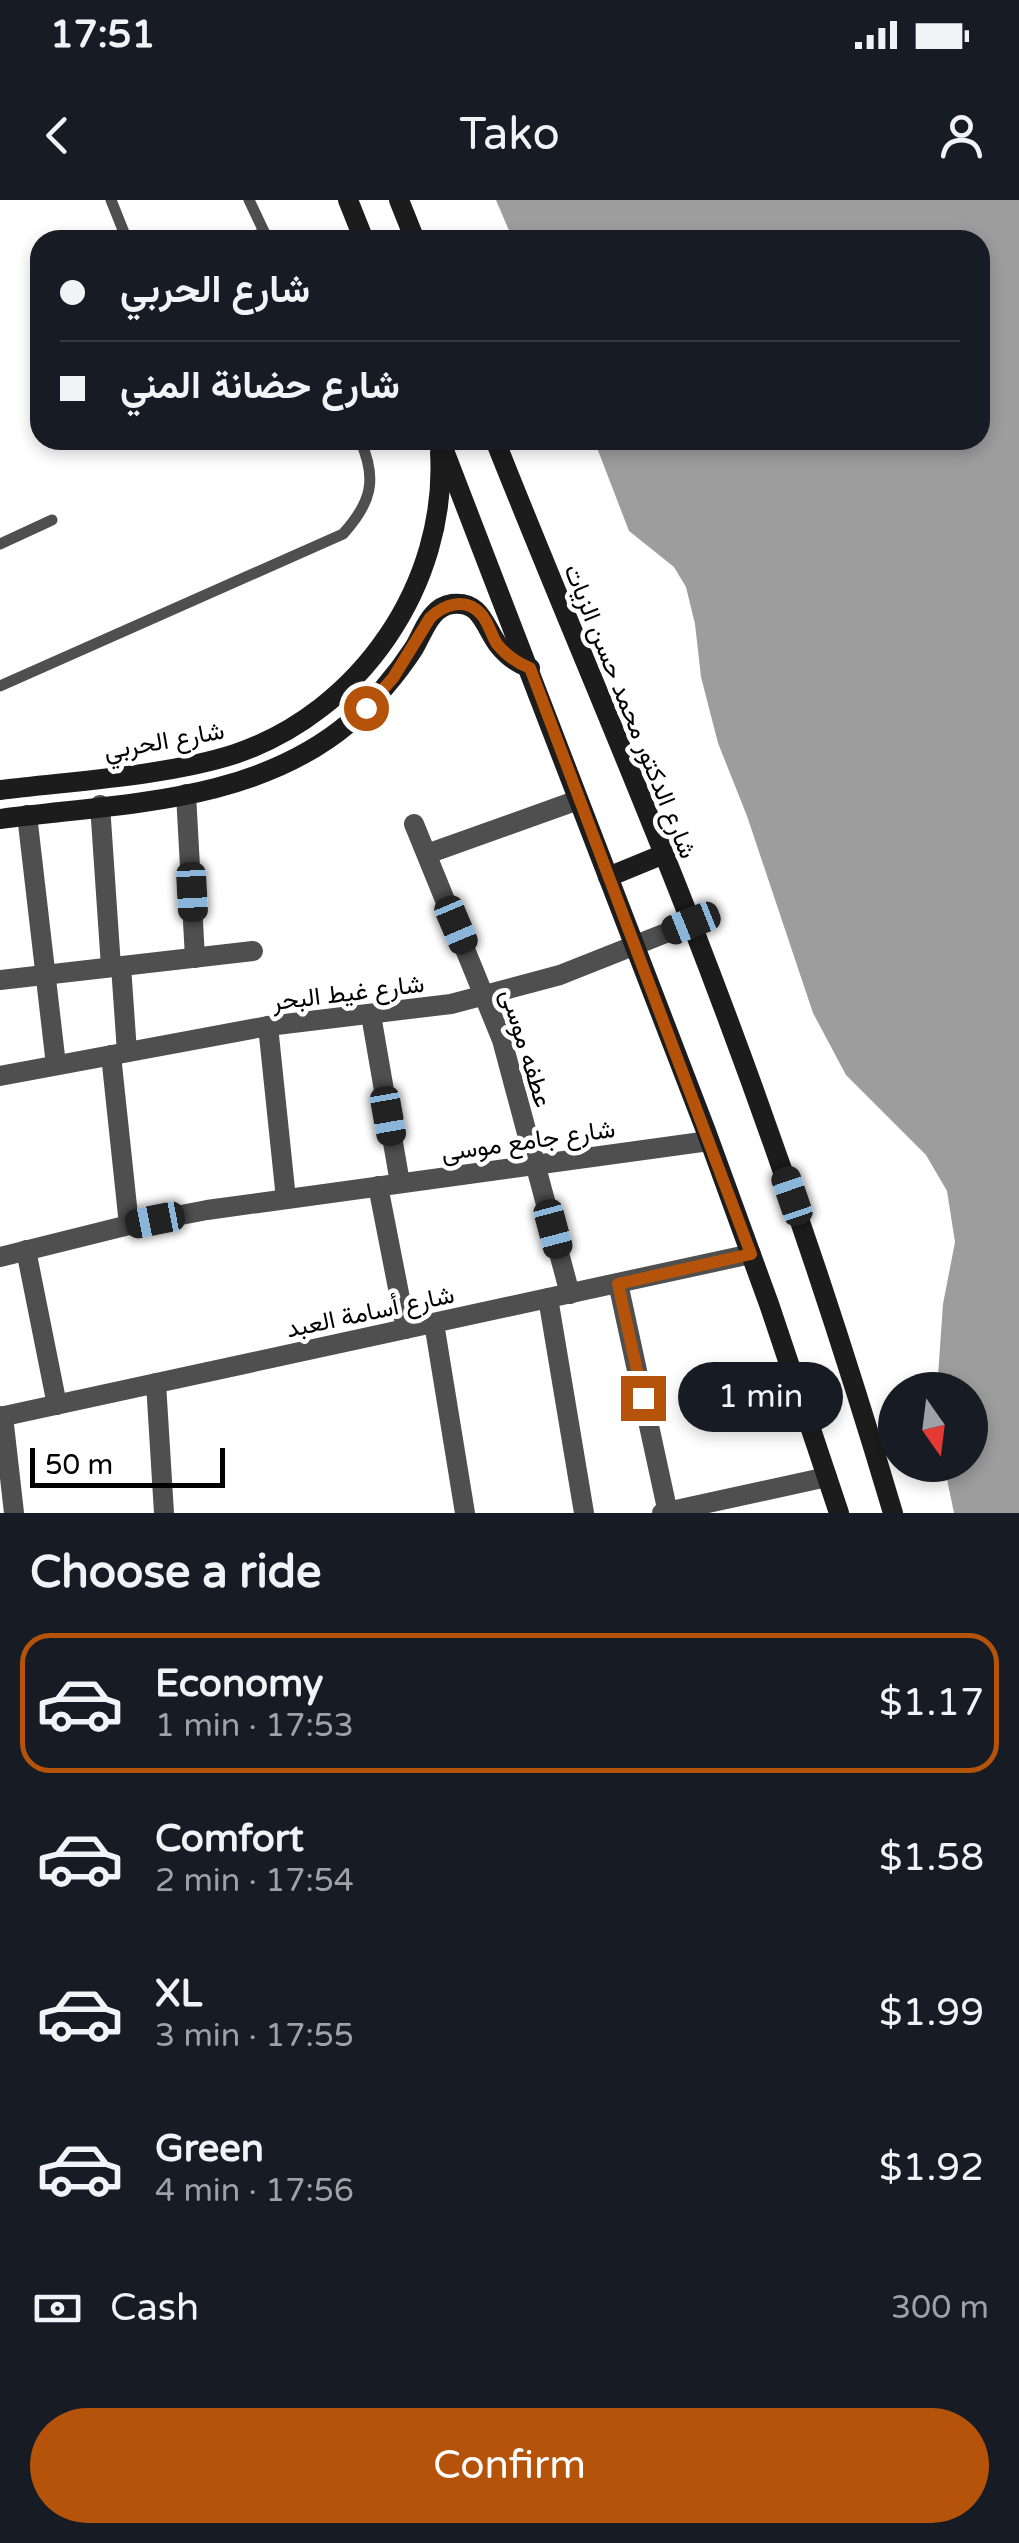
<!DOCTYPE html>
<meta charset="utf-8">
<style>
body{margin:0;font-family:"Varela Round",Vazirmatn,sans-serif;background:#242831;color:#f1f3f6;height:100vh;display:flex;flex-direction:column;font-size:38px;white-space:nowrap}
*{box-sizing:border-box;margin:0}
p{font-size:32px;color:#9ea1a6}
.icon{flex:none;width:55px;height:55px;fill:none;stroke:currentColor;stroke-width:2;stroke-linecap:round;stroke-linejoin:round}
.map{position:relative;height:1313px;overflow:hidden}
.drawer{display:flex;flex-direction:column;background:#171b24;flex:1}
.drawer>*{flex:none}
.guide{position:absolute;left:30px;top:30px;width:960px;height:220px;border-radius:30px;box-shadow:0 5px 15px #0003;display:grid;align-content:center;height:220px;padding:0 30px;background:#171b24}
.needle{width:65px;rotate:166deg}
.controls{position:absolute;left:878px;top:1172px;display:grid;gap:20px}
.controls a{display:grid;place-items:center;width:110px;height:110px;border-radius:50%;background:#171b24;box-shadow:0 5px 15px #0003;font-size:50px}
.scale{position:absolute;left:30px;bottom:25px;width:195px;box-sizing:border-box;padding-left:10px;border:5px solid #000;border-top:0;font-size:28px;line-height:35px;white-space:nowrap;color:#000;-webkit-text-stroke:8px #fff;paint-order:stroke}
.end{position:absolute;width:45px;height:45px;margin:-22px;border:12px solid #b45309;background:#fff;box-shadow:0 0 0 5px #fff}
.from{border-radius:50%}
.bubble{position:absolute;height:70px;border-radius:35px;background:#171b24;box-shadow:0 5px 15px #0003;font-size:32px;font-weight:600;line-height:70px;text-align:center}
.car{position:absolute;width:30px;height:60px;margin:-30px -15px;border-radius:12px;box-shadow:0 0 8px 2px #0007;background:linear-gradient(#222 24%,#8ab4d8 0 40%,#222 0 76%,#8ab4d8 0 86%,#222 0)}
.guide b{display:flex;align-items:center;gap:35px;height:95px;font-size:38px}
.guide b+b{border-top:2px solid #363941}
.guide i{width:25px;height:25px;background:#f1f3f6}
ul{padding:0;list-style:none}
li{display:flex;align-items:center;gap:30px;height:140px;margin:0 20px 15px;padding:0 10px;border:5px solid transparent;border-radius:30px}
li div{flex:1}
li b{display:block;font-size:38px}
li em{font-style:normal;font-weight:600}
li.selected{border-color:#b45309}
li>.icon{width:90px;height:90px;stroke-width:1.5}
h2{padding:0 30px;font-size:45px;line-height:120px}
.pay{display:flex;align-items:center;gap:25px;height:110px;padding:0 30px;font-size:38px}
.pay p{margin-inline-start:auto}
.button{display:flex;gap:20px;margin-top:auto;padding:20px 30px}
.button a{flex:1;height:115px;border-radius:60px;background:#b45309;color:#fff;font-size:40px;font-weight:600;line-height:115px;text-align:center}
.status{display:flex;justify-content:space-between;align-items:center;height:70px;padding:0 50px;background:#171b24;direction:ltr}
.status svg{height:28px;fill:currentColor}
header{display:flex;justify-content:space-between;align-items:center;height:130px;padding:0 30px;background:#171b24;font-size:45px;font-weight:600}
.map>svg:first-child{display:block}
.water{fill:#9d9d9d}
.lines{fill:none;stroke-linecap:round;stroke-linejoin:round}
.lane{stroke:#4f4f4f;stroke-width:11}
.street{stroke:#4f4f4f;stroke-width:20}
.secondary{stroke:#1c1c1c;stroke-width:20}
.route{stroke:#b45309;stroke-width:12}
.labels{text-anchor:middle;stroke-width:9;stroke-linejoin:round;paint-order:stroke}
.street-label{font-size:25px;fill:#000;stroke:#fff}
</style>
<div class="status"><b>17:51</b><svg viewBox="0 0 49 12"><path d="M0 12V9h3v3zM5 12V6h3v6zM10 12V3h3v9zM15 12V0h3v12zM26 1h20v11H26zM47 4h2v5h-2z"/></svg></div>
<header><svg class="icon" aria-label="back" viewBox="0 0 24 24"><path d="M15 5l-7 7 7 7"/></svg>Tako<svg class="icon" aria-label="person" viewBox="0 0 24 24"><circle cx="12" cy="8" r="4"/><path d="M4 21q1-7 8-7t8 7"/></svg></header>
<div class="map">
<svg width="1019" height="1313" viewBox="0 0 1019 1313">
<rect width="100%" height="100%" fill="#fff"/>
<polygon class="water" points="496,0 1019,0 1019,1313 954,1313 944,1265 970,1265 970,1190 937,1190 943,1104 955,1042 947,991 926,955 846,875 813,813 747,616 718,543 701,477 695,424 686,387 674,367 629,331 594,240 980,240 980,40 513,40"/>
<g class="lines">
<g class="lane">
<polyline points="111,0 127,40"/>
<polyline points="249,0 268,40"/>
<polyline points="246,40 264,32"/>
<polyline points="0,344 52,320"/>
<path d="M 0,486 L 343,334 C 371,303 378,280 360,240"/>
</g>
<g class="street">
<polyline points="186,594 195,758"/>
<polyline points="100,605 111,767"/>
<polyline points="27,615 56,865"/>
<polyline points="414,624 502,840 570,1094"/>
<polyline points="427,654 578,600"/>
<polyline points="121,766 127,852"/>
<polyline points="0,780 253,751"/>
<polyline points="371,815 400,983"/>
<polyline points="268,826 286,999"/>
<polyline points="111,855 129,1025"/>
<polyline points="0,876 268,826 451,804 560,775 691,723"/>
<polyline points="378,986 406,1129"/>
<polyline points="26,1050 57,1205"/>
<polyline points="0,1057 129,1025 207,1010 709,941"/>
<polyline points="618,1083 668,1313"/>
<polyline points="548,1098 584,1313"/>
<polyline points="434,1123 465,1313"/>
<polyline points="156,1183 164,1313"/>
<polyline points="3,1216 14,1313"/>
<polyline points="0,1217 751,1054"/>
<polyline points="662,1313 827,1277"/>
</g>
<g class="secondary">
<polyline points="348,0 364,40"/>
<polyline points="399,0 415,40"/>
<polyline points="440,240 706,931 769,1104 839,1313"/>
<path d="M 495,240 C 559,402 629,562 692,725 C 767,918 834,1114 893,1313"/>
<path d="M 0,590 C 72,581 167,576 235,554 C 360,512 448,384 440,252"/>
<path d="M 0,619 C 119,603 253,604 349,523 C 374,501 396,476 414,448 C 420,438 425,424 433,415 C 438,409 445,405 452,404 C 482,400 485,429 499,446 C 508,457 518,464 530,468"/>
<polyline points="608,677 664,654"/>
</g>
</g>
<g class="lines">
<path class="route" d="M 366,508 L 393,478 L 430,418 C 444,404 466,397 481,414 C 489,423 491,435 497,444 C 506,455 517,463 530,468 L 751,1054 L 618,1084 L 643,1198"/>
</g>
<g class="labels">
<g class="street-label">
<text transform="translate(631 511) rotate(68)" y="9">شارع الدكتور محمد حسن الزيات</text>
<text transform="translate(164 540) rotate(-10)" y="9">شارع الحربي</text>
<text transform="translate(348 792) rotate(-7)" y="9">شارع غيط البحر</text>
<text transform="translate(527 848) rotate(73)" y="9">عطفه موسى</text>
<text transform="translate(528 940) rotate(-8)" y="9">شارع جامع موسى</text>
<text transform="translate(370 1111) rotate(-12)" y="9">شارع أسامة العبد</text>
</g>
</g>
</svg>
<div class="controls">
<a><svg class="needle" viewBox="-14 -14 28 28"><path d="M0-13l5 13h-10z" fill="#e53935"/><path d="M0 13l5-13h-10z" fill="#9ea1a6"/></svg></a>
</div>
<div class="scale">50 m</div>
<i class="end from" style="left:366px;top:508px"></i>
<i class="end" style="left:643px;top:1198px"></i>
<div class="bubble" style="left:678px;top:1162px;width:165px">1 min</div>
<i class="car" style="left:192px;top:692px;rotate:177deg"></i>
<i class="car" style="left:691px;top:723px;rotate:248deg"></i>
<i class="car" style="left:456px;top:725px;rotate:157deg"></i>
<i class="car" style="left:388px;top:916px;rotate:170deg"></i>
<i class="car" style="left:792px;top:996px;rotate:341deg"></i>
<i class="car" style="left:155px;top:1020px;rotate:259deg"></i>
<i class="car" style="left:553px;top:1029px;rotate:165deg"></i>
<div class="guide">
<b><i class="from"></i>شارع الحربي</b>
<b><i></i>شارع حضانة المني</b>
</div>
</div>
<section class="drawer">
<h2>Choose a ride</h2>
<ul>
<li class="selected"><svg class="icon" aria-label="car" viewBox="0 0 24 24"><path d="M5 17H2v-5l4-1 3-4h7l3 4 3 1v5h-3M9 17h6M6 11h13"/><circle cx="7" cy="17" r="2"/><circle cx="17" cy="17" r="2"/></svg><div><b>Economy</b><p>1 min · 17:53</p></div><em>$1.17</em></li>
<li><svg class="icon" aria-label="car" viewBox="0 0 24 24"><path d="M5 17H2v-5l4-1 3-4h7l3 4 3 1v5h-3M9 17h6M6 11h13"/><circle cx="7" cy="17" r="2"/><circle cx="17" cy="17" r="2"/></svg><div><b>Comfort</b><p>2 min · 17:54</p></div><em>$1.58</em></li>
<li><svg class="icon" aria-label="car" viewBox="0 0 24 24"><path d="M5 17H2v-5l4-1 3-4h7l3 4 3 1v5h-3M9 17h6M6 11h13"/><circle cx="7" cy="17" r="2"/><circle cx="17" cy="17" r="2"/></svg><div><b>XL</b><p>3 min · 17:55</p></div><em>$1.99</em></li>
<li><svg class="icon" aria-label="car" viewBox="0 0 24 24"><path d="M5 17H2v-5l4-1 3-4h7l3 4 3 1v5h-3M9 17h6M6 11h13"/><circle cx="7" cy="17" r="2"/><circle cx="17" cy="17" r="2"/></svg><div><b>Green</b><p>4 min · 17:56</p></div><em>$1.92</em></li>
</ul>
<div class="pay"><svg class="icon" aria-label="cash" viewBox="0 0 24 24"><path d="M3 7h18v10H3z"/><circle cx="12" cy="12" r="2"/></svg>Cash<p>300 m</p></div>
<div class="button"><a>Confirm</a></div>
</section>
